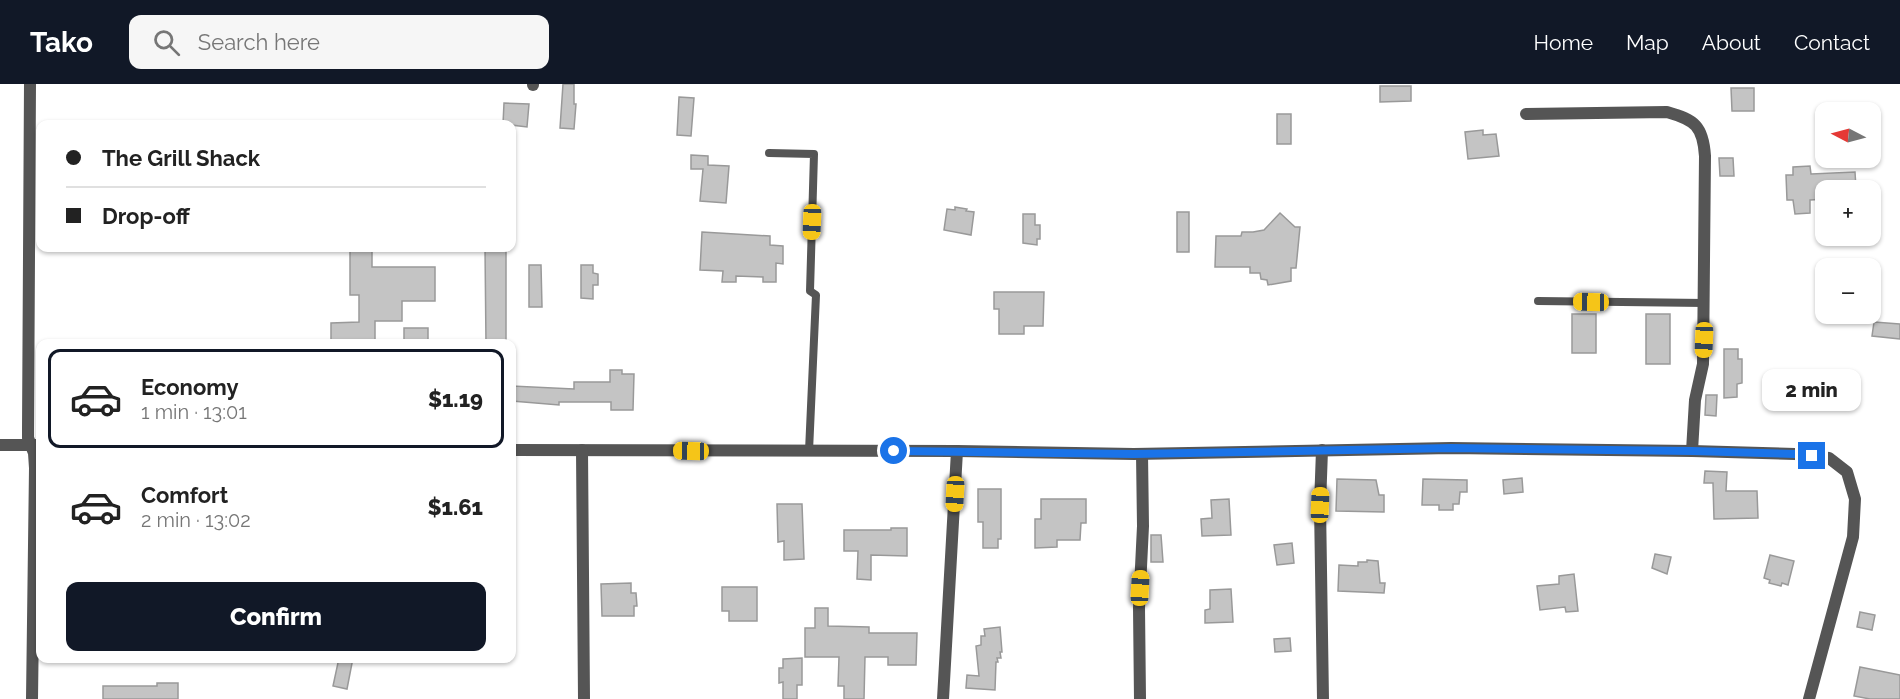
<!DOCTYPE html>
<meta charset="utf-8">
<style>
body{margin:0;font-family:Raleway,sans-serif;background:#f6f6f6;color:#222;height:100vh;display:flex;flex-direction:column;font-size:22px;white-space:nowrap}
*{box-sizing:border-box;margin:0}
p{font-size:20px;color:#767676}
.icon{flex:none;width:33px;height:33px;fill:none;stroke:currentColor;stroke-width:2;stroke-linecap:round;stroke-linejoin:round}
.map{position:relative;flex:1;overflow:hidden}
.sheet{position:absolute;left:36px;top:255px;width:480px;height:324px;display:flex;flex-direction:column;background:#fff;border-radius:12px;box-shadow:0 2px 4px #0004}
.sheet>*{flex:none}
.guide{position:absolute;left:36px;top:36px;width:480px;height:132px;border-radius:12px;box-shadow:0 2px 4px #0004;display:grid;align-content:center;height:132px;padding:0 30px;background:#fff}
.needle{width:39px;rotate:276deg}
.controls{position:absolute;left:1815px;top:18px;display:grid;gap:12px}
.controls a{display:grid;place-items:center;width:66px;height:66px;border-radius:12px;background:#fff;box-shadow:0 2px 4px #0004;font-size:30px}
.end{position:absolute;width:27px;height:27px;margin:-14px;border:8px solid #1a73e8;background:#fff;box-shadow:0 0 0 3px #fff}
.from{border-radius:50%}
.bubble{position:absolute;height:42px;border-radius:12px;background:#fff;box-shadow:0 2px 4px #0004;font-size:20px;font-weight:800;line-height:42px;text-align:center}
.car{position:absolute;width:18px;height:36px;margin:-18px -9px;border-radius:8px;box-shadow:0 0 4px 2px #0007;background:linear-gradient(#f5c518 24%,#345 0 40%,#f5c518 0 76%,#345 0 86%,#f5c518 0)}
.guide b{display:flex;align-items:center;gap:21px;height:57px;font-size:22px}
.guide b+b{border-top:2px solid #e0e0e0}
.guide i{width:15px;height:15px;background:#222}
ul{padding:10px 0 0;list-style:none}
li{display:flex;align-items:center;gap:18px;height:99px;margin:0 12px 9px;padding:0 18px;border:3px solid transparent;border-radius:12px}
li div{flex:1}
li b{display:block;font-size:22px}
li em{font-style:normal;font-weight:800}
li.on{border-color:#111827}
li>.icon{width:54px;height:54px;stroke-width:1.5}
.primary-button{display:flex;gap:12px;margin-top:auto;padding:12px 30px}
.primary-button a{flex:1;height:69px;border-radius:12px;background:#111827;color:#fff;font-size:24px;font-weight:800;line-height:69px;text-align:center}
header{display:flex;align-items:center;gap:36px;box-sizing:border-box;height:84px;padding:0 30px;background:#111827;color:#fff}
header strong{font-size:28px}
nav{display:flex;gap:33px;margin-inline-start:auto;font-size:21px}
.search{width:420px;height:54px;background:#f6f6f6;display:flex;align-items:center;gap:15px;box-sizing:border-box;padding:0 21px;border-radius:12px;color:#767676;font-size:22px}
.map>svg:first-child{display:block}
.building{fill:#c4c4c4;stroke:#999;stroke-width:1.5}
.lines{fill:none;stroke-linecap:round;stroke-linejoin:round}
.lane{stroke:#555;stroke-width:8}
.street{stroke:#555;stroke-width:12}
.route{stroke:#1a73e8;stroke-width:8}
</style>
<header>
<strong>Tako</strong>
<div class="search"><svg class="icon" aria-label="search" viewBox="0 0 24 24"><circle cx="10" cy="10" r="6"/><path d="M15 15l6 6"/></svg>Search here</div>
<nav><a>Home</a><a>Map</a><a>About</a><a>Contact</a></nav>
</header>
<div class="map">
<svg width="1900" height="615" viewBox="0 0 1900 615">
<rect width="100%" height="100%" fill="#fff"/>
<g class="building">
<polygon points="563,0 574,0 574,20 576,20 574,45 560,44"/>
<polygon points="1380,2 1411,2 1411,17 1380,18"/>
<polygon points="1731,4 1754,4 1754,27 1732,27"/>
<polygon points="679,13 694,14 691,52 677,51"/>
<polygon points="504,19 529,20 527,43 503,40"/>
<rect x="1277" y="30" width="14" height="30"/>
<polygon points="1483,46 1483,51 1496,50 1499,72 1468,75 1465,48"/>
<polygon points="691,71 708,72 708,81 729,82 726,119 700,117 703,85 691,85"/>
<polygon points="1719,74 1733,74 1734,92 1720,92"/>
<polygon points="1810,82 1811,90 1855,88 1856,104 1846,104 1846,106 1826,106 1826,115 1810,116 1810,129 1795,130 1793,116 1787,116 1786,91 1793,91 1793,83"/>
<polygon points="955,123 967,125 966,127 974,128 971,151 944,146 947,125 955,126"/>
<rect x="1177" y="128" width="12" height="40"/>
<polygon points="1280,129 1295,143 1300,143 1296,184 1291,184 1291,197 1268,201 1267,196 1261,195 1260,189 1250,189 1250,183 1215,183 1216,152 1241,152 1242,148 1253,148 1264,146"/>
<polygon points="1023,130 1035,130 1035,141 1040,141 1040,155 1037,155 1037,161 1023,159"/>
<polygon points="702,148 770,152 770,161 783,162 783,180 776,179 776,198 763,198 763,193 736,192 736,198 722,198 723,187 700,186"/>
<polygon points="350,164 372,164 372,183 435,183 435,217 402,217 402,237 375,237 375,260 331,260 331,239 359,238 359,211 350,211"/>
<polygon points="485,164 506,164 506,260 486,260"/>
<polygon points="529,181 541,181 542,223 529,223"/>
<polygon points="581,181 593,181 593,189 598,190 598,201 593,201 593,215 581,214"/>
<polygon points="994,208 1044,208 1043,242 1024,242 1024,250 999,250 999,225 994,225"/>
<rect x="1572" y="230" width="24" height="39"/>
<rect x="1646" y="230" width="24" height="50"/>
<polygon points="1874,238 1900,240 1900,255 1872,252"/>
<rect x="404" y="244" width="24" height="16"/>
<polygon points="1724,265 1738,265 1738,275 1742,275 1742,299 1737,300 1737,313 1724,314"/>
<polygon points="610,286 622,286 622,290 634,290 633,326 611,326 611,318 559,318 559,321 512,317 512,302 574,305 574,298 610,298"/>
<polygon points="1706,311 1717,311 1716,332 1705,331"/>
<polygon points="1705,387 1727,388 1726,407 1757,407 1758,434 1714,435 1713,399 1704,399"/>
<polygon points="1522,394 1523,408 1504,410 1503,396"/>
<polygon points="1337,395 1376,396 1379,411 1384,411 1384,428 1336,427"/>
<polygon points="1423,395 1467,396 1467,408 1460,408 1459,420 1453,420 1453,426 1439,426 1439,421 1422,421"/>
<polygon points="978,405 1001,405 1001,455 998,455 998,464 983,464 983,438 978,438"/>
<polygon points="1041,415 1086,415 1086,439 1081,439 1080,456 1057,456 1057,463 1035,464 1035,435 1041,435"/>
<polygon points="1229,415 1231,451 1202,452 1201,435 1212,434 1211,416"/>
<polygon points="777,420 802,420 804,475 784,476 784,457 778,458"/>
<polygon points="891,444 907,444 907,472 871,471 871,496 857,495 858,467 844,467 844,446 891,446"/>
<polygon points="1151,451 1161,451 1163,478 1151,478"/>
<polygon points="1292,459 1294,479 1277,481 1274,461"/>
<polygon points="1655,470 1671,473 1667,490 1652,484"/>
<polygon points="1770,471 1794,477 1788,501 1782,499 1781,502 1769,499 1770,496 1764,494"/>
<polygon points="1367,476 1378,477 1380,499 1385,499 1384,509 1338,507 1339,481 1358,482 1358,478 1367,478"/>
<polygon points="1574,490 1578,527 1566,528 1565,523 1540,526 1537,502 1559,500 1559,492"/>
<polygon points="631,499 631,509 636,509 637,522 634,522 634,532 602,532 601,500"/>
<polygon points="722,503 757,503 757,537 729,537 729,527 722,527"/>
<polygon points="1231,505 1233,538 1205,539 1205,526 1210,525 1210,506"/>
<polygon points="815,524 828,524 828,542 869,543 869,549 917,549 916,581 888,581 888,573 865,573 864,615 844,615 844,602 838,602 839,573 805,573 805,544 815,544"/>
<polygon points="1860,528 1875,531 1872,546 1857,543"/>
<polygon points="1000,543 1002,568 1000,568 1001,574 997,574 998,578 996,578 995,606 966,604 967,591 979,592 976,562 981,561 981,552 985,552 984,545"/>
<polygon points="1290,554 1291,567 1275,568 1274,555"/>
<polygon points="339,574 353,574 347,605 333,602"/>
<polygon points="802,574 802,601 797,601 797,615 783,615 783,598 779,599 779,584 783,584 783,575"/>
<polygon points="1860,583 1900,591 1900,615 1870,615 1854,612"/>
<polygon points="157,599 178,599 178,615 103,615 103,602 157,602"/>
</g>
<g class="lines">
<g class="lane">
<polyline points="769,69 814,70 810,207 816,211 809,367"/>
<polyline points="1538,217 1705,219"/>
</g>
<g class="street">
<polyline points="30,0 28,345 28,354 34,369 35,384 32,615"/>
<polyline points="533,1 533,0"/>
<path d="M 1526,30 L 1667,28 C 1695,36 1703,42 1705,72 L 1703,280 L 1695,316 L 1692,367"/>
<polyline points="0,361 40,361"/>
<polyline points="512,366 957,367 1134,370 1451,364 1692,367 1795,370 1829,374 1847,388 1855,415 1853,453 1809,615"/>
<polyline points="582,366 584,615"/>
<polyline points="1322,366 1320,421 1323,615"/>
<polyline points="943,615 957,367"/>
<polyline points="1140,615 1139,524 1143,442 1142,370"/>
</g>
</g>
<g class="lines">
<polyline class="route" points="894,367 1134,370 1451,364 1692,367 1795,370 1812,372"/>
</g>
</svg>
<div class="controls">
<a><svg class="needle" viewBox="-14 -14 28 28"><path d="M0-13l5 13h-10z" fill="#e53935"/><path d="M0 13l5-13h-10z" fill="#767676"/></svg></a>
<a>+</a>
<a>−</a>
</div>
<i class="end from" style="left:894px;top:367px"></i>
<i class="end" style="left:1812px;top:372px"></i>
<div class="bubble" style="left:1762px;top:285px;width:99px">2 min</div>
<i class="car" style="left:812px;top:138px;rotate:182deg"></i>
<i class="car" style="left:1591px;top:218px;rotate:271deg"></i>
<i class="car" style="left:1704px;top:256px;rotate:182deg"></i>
<i class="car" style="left:691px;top:367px;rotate:271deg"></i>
<i class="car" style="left:955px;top:410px;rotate:183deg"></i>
<i class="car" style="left:1320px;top:421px;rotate:2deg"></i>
<i class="car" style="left:1140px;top:504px;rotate:3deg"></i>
<div class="guide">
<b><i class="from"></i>The Grill Shack</b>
<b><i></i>Drop-off</b>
</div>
<section class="sheet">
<ul>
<li class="on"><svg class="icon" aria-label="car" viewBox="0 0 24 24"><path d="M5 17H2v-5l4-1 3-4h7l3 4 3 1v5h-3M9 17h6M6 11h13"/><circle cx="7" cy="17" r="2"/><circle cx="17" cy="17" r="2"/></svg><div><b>Economy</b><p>1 min · 13:01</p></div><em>$1.19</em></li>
<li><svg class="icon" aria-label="car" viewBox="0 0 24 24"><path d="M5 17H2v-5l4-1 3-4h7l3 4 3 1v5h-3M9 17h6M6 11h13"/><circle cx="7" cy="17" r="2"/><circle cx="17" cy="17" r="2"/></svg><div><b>Comfort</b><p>2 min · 13:02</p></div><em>$1.61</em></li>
</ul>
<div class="primary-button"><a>Confirm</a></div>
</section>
</div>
